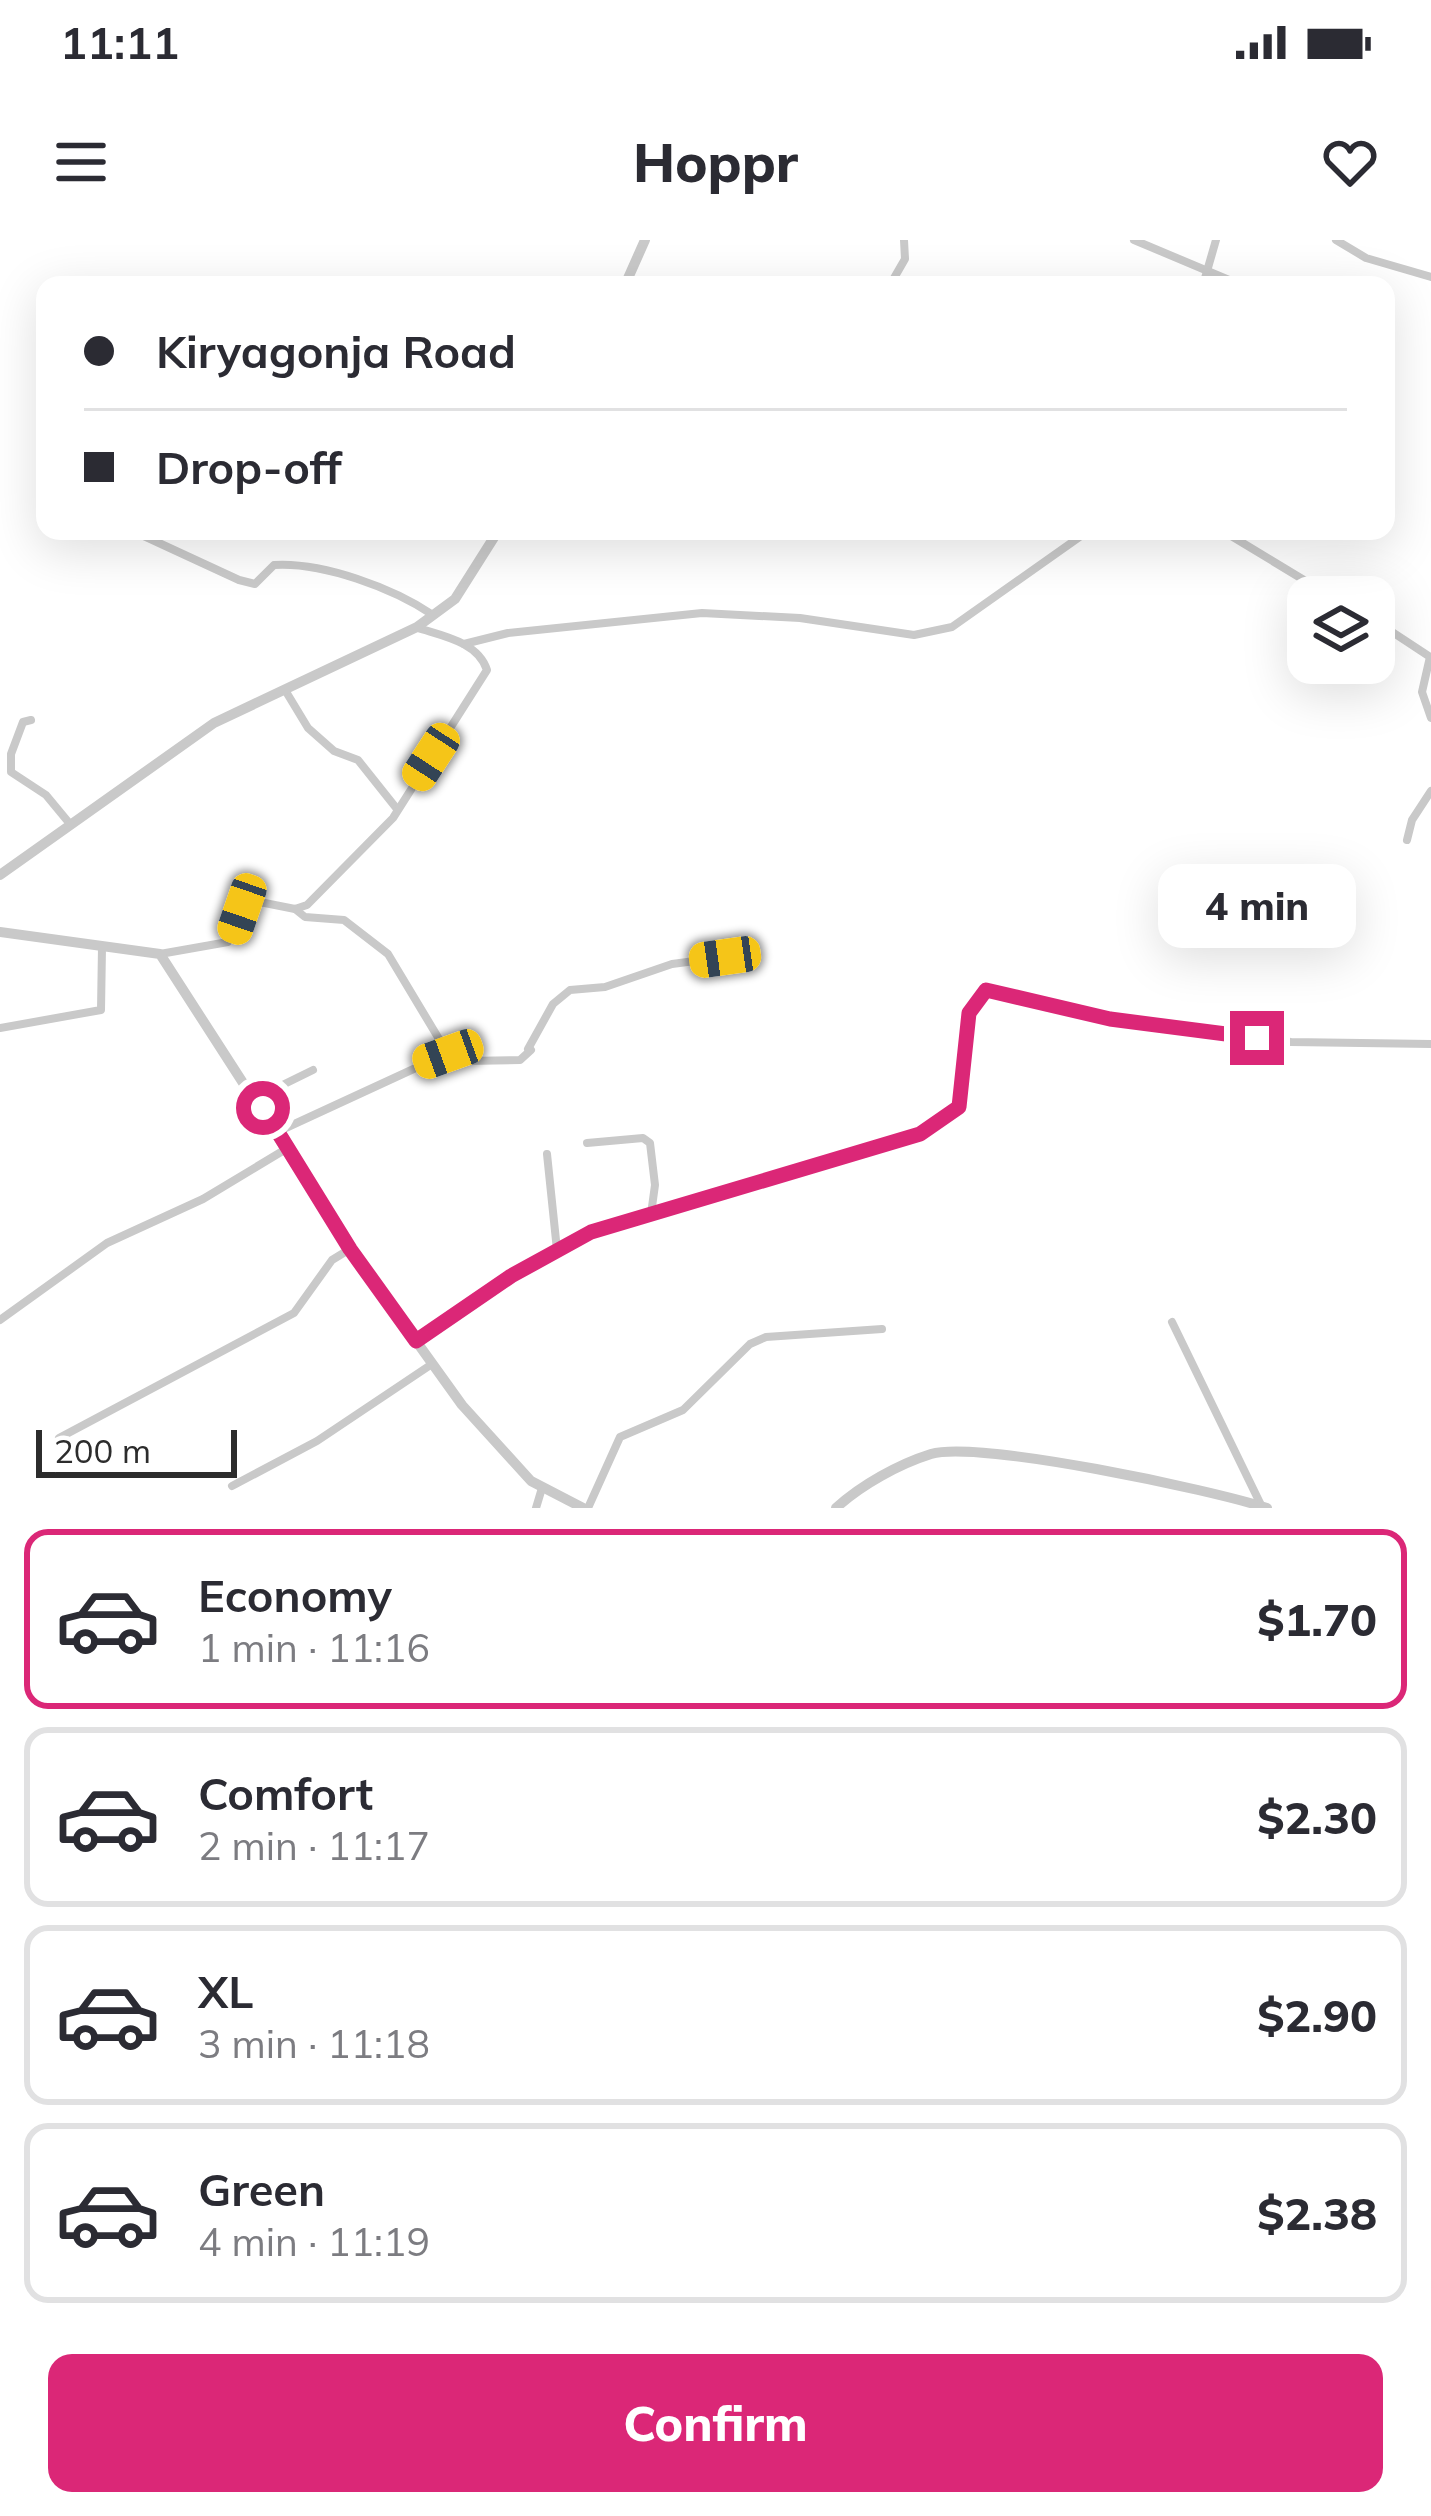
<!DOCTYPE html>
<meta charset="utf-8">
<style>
body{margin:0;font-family:Mulish,sans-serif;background:#f2f2f3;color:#2b2b33;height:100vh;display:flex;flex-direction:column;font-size:45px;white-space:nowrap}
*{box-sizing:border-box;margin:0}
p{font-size:39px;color:#7c7c81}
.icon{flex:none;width:66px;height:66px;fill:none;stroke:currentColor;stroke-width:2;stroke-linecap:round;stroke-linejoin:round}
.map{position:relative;height:1268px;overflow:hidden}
.sheet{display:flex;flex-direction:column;background:#fff;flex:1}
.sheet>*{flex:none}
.top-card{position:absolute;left:36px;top:36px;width:1359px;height:264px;border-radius:24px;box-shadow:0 12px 48px #0002;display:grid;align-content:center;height:264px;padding:0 48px;background:#fff}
.fabs{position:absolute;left:1287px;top:336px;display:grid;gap:24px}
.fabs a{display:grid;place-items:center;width:108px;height:108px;border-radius:24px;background:#fff;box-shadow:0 12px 48px #0002;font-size:60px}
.scale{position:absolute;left:36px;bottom:30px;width:201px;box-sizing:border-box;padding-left:12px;border:6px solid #2c2c2c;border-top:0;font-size:33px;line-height:42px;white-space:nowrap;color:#2c2c2c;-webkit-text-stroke:9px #fff;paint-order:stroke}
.end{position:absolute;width:54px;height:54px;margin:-27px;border:15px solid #db2777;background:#fff;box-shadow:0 0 0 6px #fff}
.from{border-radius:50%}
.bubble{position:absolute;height:84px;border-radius:24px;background:#fff;box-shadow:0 12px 48px #0002;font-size:39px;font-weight:800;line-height:84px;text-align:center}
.car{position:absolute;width:36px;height:72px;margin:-36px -18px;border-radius:15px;box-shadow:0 0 9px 3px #0007;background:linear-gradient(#f5c518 24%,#345 0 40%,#f5c518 0 76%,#345 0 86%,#f5c518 0)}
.top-card b{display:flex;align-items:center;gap:42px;height:114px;font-size:45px}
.top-card b+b{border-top:3px solid #e1e1e2}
.top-card i{width:30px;height:30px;background:#2b2b33}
ul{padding:21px 0 0;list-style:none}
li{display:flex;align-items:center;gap:36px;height:180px;margin:0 24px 18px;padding:0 24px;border:6px solid #e1e1e2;border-radius:24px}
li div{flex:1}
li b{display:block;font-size:45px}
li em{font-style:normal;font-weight:800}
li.selected{border-color:#db2777}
li>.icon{width:108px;height:108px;stroke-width:1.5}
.button{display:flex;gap:24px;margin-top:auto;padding:24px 48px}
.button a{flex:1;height:138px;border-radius:24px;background:#db2777;color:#fff;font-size:48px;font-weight:800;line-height:138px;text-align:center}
.status{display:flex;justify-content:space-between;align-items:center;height:84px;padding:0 60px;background:#fff;direction:ltr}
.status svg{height:33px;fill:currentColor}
header{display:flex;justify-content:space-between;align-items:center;height:156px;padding:0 48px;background:#fff;font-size:54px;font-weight:800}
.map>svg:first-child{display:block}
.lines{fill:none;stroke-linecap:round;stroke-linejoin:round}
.minor{stroke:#c9c9c9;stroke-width:8}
.tertiary{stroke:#c9c9c9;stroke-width:10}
.route{stroke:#db2777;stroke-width:15}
</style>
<div class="status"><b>11:11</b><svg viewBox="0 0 49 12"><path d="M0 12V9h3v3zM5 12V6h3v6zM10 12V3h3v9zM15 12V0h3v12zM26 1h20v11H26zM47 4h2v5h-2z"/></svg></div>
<header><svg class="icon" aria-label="menu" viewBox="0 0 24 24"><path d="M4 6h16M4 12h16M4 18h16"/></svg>Hoppr<svg class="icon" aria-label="heart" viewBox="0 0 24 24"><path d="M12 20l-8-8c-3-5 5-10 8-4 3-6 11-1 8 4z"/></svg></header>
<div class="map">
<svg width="1431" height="1268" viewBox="0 0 1431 1268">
<rect width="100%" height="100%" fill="#fff"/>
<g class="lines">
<g class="minor">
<polyline points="1134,0 1241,45"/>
<polyline points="1336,0 1366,18 1431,37"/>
<polyline points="890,45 905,19 904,0"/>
<polyline points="1203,45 1216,0"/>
<path d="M 133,291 L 239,340 L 255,344 L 274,325 C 323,322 393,348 433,375"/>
<polyline points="1223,291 1332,357"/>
<polyline points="1374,380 1430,417 1422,452 1431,478"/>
<polyline points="464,404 508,393 702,373 800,378 914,395 952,387 1088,291"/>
<polyline points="285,450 308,488 334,511 358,520 397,569"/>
<polyline points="31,480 23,482 11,514 11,532 46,555 70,584"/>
<polyline points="1407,600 1412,580 1431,551"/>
<polyline points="295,669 305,677 344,680 388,714 448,814 466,821 520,820 531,810"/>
<path d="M 160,714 L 228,702 L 250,660 L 295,669 L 307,665 L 393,578 L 487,430 C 478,402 443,396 418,388"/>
<polyline points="0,788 101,770 102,707"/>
<polyline points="528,809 553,764 570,750 605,747 672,724 725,717"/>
<polyline points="256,858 313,830"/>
<polyline points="277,892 446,814"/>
<polyline points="587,903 643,898 650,903 655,945 651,974"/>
<polyline points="557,1010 598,990 920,894 959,867 969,773 986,750 1110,779 1291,802 1431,804"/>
<polyline points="0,1080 107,1003 203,959 286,909"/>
<polyline points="1172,1082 1261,1265"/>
<polyline points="416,1101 557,1010 547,914"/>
<polyline points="59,1198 294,1073 332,1020 350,1009"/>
<polyline points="232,1246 317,1201 432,1124"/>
<polyline points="536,1268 542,1248"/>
<polyline points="588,1268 620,1197 683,1170 750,1104 766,1097 882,1089"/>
</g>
<g class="tertiary">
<polyline points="625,45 645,0"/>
<polyline points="0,635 214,483 417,387 455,359 498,291"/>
<polyline points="0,692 160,714 350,1009 462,1165 531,1241 583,1268"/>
<path d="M 836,1268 C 861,1245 899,1224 931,1214 C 979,1200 1212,1250 1267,1268"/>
</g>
</g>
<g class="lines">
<polyline class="route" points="263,868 350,1009 416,1101 511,1036 591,992 920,894 959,867 969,773 986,750 1110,779 1257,798"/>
</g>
</svg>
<div class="fabs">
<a><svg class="icon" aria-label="layers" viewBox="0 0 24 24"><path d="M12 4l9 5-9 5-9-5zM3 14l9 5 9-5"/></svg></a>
</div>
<div class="scale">200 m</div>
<i class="end from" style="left:263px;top:868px"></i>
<i class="end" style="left:1257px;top:798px"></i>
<div class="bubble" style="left:1158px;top:624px;width:198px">4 min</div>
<i class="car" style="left:431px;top:517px;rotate:213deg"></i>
<i class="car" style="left:242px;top:669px;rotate:199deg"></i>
<i class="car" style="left:725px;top:717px;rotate:262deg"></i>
<i class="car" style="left:448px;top:814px;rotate:250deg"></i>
<div class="top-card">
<b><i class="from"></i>Kiryagonja Road</b>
<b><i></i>Drop-off</b>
</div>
</div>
<section class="sheet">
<ul>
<li class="selected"><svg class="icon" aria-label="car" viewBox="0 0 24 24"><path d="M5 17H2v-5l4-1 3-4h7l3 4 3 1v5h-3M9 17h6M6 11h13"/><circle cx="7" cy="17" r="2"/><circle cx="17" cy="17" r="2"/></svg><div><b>Economy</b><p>1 min · 11:16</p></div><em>$1.70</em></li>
<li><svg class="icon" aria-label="car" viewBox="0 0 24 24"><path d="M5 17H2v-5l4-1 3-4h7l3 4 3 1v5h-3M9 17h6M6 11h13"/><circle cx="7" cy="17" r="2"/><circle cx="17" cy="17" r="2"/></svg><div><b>Comfort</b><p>2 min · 11:17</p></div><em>$2.30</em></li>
<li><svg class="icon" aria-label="car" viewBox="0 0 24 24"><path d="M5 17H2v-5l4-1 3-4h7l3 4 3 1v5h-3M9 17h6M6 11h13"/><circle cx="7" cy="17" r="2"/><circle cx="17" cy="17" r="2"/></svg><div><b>XL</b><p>3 min · 11:18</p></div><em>$2.90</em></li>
<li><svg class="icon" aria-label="car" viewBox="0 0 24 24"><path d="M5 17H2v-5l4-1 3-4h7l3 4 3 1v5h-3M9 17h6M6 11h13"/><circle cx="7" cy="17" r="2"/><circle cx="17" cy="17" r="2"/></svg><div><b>Green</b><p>4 min · 11:19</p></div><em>$2.38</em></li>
</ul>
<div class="button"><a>Confirm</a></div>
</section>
